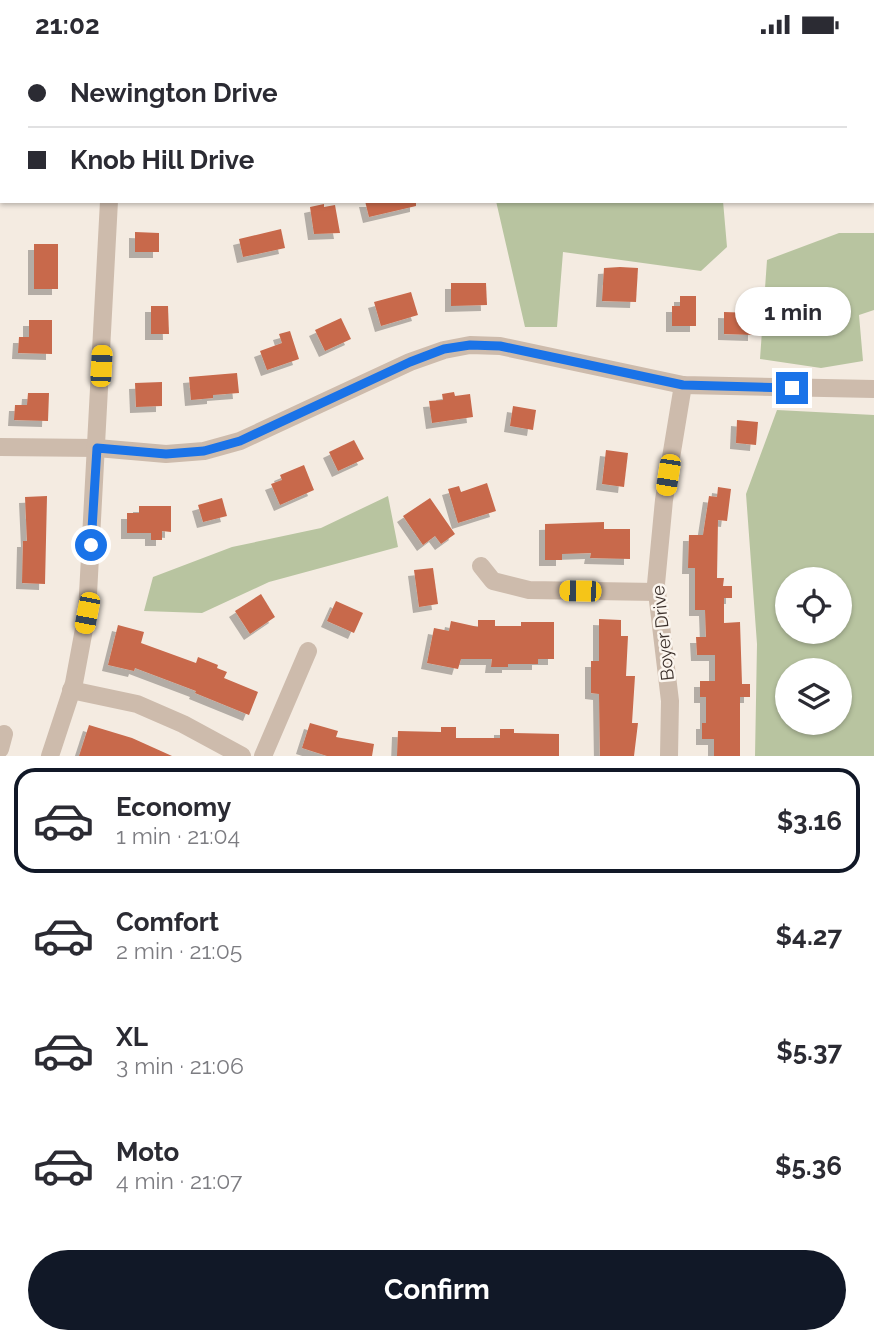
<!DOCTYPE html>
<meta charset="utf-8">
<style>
body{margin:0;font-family:Raleway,sans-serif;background:#f7f7f7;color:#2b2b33;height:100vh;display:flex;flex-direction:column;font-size:26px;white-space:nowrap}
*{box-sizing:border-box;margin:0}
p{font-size:23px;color:#7c7c81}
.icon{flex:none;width:38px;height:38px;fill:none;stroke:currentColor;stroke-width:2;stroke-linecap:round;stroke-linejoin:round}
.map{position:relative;height:707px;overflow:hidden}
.details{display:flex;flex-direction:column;background:#fff;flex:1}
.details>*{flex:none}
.banner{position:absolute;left:0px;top:0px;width:875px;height:154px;box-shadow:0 2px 5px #0004;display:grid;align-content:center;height:154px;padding:0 28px;background:#fff}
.fabs{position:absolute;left:775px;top:518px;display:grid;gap:14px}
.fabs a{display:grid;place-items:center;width:77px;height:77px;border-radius:50%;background:#fff;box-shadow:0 2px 5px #0004;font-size:35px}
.end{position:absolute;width:32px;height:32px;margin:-16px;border:9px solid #1a73e8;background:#fff;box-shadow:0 0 0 4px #fff}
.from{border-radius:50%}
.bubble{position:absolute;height:49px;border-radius:24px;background:#fff;box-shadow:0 2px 5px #0004;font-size:23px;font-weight:700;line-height:49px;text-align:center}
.car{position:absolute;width:21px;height:42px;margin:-21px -10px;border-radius:9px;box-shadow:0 0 5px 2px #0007;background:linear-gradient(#f5c518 24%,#345 0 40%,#f5c518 0 76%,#345 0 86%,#f5c518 0)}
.banner b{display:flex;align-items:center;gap:24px;height:66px;font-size:26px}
.banner b+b{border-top:2px solid #e1e1e2}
.banner i{width:18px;height:18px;background:#2b2b33}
ul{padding:12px 0 0;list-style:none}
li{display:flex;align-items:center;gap:21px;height:105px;margin:0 14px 10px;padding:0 14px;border:4px solid transparent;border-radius:21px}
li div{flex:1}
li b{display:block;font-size:26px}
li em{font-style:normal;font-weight:700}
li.active{border-color:#111827}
li>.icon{width:63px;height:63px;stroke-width:1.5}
.cta{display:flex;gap:14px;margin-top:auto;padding:14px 28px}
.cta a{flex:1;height:80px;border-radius:42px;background:#111827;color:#fff;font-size:28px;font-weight:700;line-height:80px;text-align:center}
.status{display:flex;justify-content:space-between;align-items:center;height:49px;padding:0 35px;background:#fff;direction:ltr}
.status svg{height:19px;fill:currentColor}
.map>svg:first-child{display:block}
.green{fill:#b8c4a0;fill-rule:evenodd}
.building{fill:#c8694b;filter:url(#shadow)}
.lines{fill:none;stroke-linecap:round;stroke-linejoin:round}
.minor{stroke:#cdbbac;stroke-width:18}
.route{stroke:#1a73e8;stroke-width:9}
.labels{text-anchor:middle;stroke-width:5;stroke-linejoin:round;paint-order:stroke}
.street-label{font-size:18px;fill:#3b302b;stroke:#fbf5ee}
</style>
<div class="status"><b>21:02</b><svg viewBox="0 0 49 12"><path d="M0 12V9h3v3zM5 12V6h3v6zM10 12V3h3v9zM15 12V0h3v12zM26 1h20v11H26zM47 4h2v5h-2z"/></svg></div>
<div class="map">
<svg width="874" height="707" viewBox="0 0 874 707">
<defs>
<filter id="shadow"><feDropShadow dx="-6" dy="6" stdDeviation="0" flood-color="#0004"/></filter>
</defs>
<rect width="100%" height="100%" fill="#f4ebe1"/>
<g class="green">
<polygon points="496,152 723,152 727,198 701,222 563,203 557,278 525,278"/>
<polygon points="839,184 874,184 874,261 859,266 863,312 821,319 760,310 767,211"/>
<path d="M 777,361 L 874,366 L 874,707 L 755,707 L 757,595 L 746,445 ZM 788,530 L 840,530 L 840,583 L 788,583 ZM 788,621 L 840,621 L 840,674 L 788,674 Z"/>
<polygon points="388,447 398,498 269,533 202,564 144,562 153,528 232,498 321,479"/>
</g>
<g class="building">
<polygon points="365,152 416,152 416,157 369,168"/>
<polygon points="324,155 324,158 335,156 340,184 314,185 310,158"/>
<polygon points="281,180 285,199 243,208 239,190"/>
<polygon points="135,183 159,184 159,203 135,203"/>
<rect x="34" y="195" width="24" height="45"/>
<polygon points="620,218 638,219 636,253 602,252 604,219"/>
<polygon points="451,234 486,234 487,256 451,257"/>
<polygon points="411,243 418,266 381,277 374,253"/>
<polygon points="680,247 696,247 696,277 672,277 672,257 680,257"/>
<polygon points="151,257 168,257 169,285 151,285"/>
<polygon points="724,263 754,264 754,286 724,285"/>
<polygon points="341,269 351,290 325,302 315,281"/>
<polygon points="29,271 52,271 52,305 18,304 19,288 29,288"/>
<polygon points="290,282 299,310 267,321 260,302 282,294 279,285"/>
<polygon points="237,324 239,344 213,346 213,349 191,351 189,328"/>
<polygon points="162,333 162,357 136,358 135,334"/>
<polygon points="454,343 455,347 470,345 473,368 432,374 429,352 443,351 442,345"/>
<polygon points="28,344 49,344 48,372 14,371 15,356 27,356"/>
<polygon points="513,357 536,361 533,381 510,377"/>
<polygon points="737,371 758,373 756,396 736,394"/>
<polygon points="354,391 364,410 338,422 329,403"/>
<polygon points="606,401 628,404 624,438 602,435"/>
<polygon points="304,416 314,441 280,456 271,435 282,431 280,426"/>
<polygon points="487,434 496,462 458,474 448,440 459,437 461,443"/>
<polygon points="718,438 731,440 727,472 718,471 717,529 724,529 723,537 732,537 732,549 724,549 724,574 740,573 742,635 750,635 750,648 740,648 740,707 714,707 714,690 702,690 702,674 706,674 706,648 700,648 700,632 715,632 715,606 697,606 696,588 706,588 705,561 695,561 695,519 688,519 689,486 703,486 709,447 717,448"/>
<polygon points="47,447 45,535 22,534 23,492 27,492 25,448"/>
<polygon points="222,449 227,467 203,473 198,456"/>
<polygon points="430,449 455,485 441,495 435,487 423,496 403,467"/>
<polygon points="139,457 171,457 171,483 162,482 162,491 151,491 151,484 127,484 127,464 139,464"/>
<polygon points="604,473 604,480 630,480 630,510 590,509 591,504 562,505 562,511 545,511 545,475"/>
<polygon points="433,519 438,555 419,558 414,521"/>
<polygon points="261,545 275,568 250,585 235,562"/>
<polygon points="336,552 363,564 354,584 327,572"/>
<polygon points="599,570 621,571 621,587 628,587 626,627 635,627 632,674 638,674 634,707 600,707 599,645 591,644 591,612 599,612"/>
<polygon points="478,571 495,571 495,577 521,577 521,573 554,573 554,610 538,610 538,615 508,615 508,618 491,618 492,610 461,610 458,620 427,614 434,579 449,582 451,572 478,578"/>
<polygon points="118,576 144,583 141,594 196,614 198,608 218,616 217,619 227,623 224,629 258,643 249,666 195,644 196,642 135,619 134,622 108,616"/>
<polygon points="310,674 338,682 336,688 374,695 372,707 327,707 302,699"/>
<polygon points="89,676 132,689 172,707 79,707"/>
<polygon points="441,678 456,678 456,689 500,689 500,680 514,680 514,684 559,685 559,707 397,707 398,682 441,683"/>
</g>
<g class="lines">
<g class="minor">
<polyline points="678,0 680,2"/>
<polyline points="749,0 749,2"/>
<polyline points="113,2 113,0"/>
<polyline points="1,34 2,34"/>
<polyline points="873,58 874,58"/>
<polyline points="0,398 97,399 166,405 204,402 240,392 410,313 444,301 470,296 500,297 683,336 874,340"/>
<polyline points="481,517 493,532 529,541 657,543"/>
<polyline points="71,641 137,655 183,675 242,707"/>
<polyline points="0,700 4,685"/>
<polyline points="50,707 74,634 87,564 109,152"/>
<polyline points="263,707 308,602"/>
<polyline points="669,707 670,652 656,535 664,451 683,336"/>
</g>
</g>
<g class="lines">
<polyline class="route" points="91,496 97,399 166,405 204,402 240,392 410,313 444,300 470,296 500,297 683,336 792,339"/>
</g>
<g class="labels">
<g class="street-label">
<text transform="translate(663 584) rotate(-96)" y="6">Boyer Drive</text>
</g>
</g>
</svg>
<div class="fabs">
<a><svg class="icon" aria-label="locate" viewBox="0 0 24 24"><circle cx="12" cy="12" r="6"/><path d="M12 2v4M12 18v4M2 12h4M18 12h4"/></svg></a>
<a><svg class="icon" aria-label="layers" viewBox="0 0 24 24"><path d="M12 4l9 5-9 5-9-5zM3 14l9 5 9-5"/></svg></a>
</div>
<i class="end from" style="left:91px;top:496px"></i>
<i class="end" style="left:792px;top:339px"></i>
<div class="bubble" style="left:735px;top:238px;width:116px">1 min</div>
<i class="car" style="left:101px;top:317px;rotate:3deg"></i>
<i class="car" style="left:668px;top:426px;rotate:189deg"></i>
<i class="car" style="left:580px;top:542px;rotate:271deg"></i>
<i class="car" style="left:87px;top:564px;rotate:191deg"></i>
<div class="banner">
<b><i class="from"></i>Newington Drive</b>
<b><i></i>Knob Hill Drive</b>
</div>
</div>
<section class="details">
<ul>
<li class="active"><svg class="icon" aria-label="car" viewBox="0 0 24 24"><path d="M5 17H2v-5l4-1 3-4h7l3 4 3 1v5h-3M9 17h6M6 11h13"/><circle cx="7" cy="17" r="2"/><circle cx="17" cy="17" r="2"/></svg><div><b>Economy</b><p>1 min · 21:04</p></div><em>$3.16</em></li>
<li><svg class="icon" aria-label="car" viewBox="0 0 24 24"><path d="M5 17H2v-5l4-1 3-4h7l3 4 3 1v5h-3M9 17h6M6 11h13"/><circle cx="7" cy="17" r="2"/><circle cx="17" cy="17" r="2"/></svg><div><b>Comfort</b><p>2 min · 21:05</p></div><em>$4.27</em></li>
<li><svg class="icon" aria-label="car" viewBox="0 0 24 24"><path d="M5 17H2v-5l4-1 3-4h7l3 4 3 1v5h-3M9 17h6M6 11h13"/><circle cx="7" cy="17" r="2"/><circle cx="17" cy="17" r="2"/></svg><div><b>XL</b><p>3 min · 21:06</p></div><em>$5.37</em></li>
<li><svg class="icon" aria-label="car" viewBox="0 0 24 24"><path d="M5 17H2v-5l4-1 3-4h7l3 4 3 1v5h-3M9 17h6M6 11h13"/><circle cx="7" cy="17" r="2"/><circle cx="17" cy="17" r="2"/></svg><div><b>Moto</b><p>4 min · 21:07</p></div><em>$5.36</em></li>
</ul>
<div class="cta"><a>Confirm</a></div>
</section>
